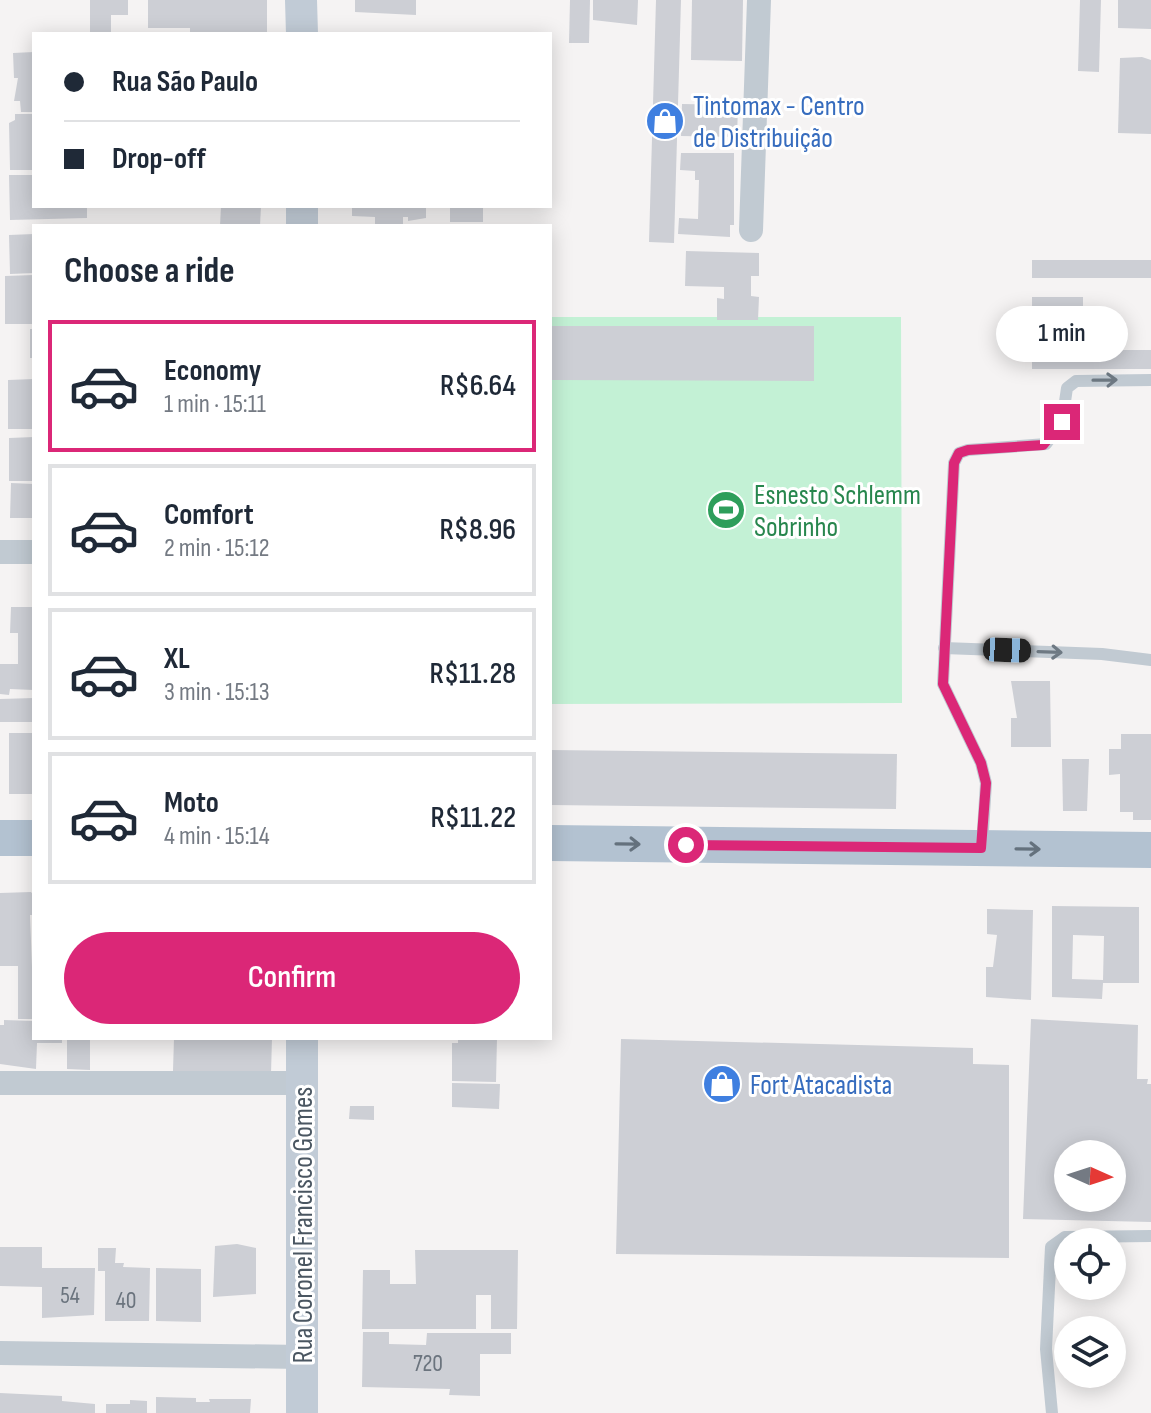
<!DOCTYPE html>
<meta charset="utf-8">
<style>
body{margin:0;font-family:"Sofia Sans Condensed",sans-serif;background:#f6f6f7;color:#1f2937;height:100vh;display:flex;flex-direction:column;font-size:30px;white-space:nowrap}
*{box-sizing:border-box;margin:0}
p{font-size:26px;color:#747a83}
.icon{flex:none;width:44px;height:44px;fill:none;stroke:currentColor;stroke-width:2;stroke-linecap:round;stroke-linejoin:round}
.map{position:relative;flex:1;overflow:hidden}
.side{position:absolute;left:32px;top:224px;width:520px;height:816px;display:flex;flex-direction:column;background:#fff;border-radius:0px;box-shadow:0 4px 20px #0003}
.side>*{flex:none}
.banner{position:absolute;left:32px;top:32px;width:520px;height:176px;border-radius:0px;box-shadow:0 4px 20px #0003;display:grid;align-content:center;height:176px;padding:0 32px;background:#fff}
.needle{width:52px;rotate:93deg}
.controls{position:absolute;left:1054px;top:1140px;display:grid;gap:16px}
.controls a{display:grid;place-items:center;width:72px;height:72px;border-radius:50%;background:#fff;box-shadow:0 4px 20px #0003;font-size:40px}
.end{position:absolute;width:36px;height:36px;margin:-18px;border:10px solid #db2777;background:#fff;box-shadow:0 0 0 4px #fff}
.from{border-radius:50%}
.bubble{position:absolute;height:56px;border-radius:28px;background:#fff;box-shadow:0 4px 20px #0003;font-size:26px;font-weight:600;line-height:56px;text-align:center}
.car{position:absolute;width:24px;height:48px;margin:-24px -12px;border-radius:10px;box-shadow:0 0 6px 2px #0007;background:linear-gradient(#222 24%,#8ab4d8 0 40%,#222 0 76%,#8ab4d8 0 86%,#222 0)}
.banner b{display:flex;align-items:center;gap:28px;height:76px;font-size:30px}
.banner b+b{border-top:2px solid #e0e1e3}
.banner i{width:20px;height:20px;background:#1f2937}
ul{padding:0;list-style:none}
li{display:flex;align-items:center;gap:24px;height:132px;margin:0 16px 12px;padding:0 16px;border:4px solid #e0e1e3;border-radius:0px}
li div{flex:1}
li b{display:block;font-size:30px}
li em{font-style:normal;font-weight:600}
li.on{border-color:#db2777}
li>.icon{width:72px;height:72px;stroke-width:1.5}
h2{padding:0 32px;font-size:36px;line-height:96px}
.button{display:flex;gap:16px;margin-top:auto;padding:16px 32px}
.button a{flex:1;height:92px;border-radius:48px;background:#db2777;color:#fff;font-size:32px;font-weight:600;line-height:92px;text-align:center}
.map>svg:first-child{display:block}
.green{fill:#c3f1d5}
.building{fill:#cdcfd5;fill-rule:evenodd}
.lines{fill:none;stroke-linecap:round;stroke-linejoin:round}
.lane{stroke:#c1cad2;stroke-width:12}
.street{stroke:#c1cad2;stroke-width:24}
.secondary{stroke:#c1cbd6;stroke-width:32}
.primary{stroke:#b3c2d1;stroke-width:36}
.oneway{stroke:#6e7983}
.oneway2{stroke:#64717d}
.route{stroke:#db2777;stroke-width:10}
.labels{text-anchor:middle;stroke-width:6;stroke-linejoin:round;paint-order:stroke}
.number-label{font-size:24px;fill:#6b747e}
.shop-label{font-size:28px;fill:#366cbe;stroke:#fff;text-anchor:start}
.leisure-label{font-size:28px;fill:#27864d;stroke:#fff;text-anchor:start}
.street-label{font-size:28px;fill:#4a5661;stroke:#fff}
</style>
<div class="map">
<svg width="1151" height="1413" viewBox="0 0 1151 1413">
<rect width="100%" height="100%" fill="#f5f3f3"/>
<polygon class="green" points="550,317 901,317 902,703 550,704"/>
<g class="building">
<polygon points="90,0 128,0 128,15 111,15 111,34 90,34"/>
<polygon points="148,0 267,0 267,34 190,34 190,28 148,28"/>
<polygon points="355,0 416,0 416,15 355,12"/>
<polygon points="570,0 590,0 589,43 569,43"/>
<polygon points="593,0 638,0 637,25 593,20"/>
<polygon points="656,0 681,0 674,243 649,242"/>
<polygon points="692,0 743,0 742,61 691,60"/>
<polygon points="1080,0 1101,0 1099,72 1078,71"/>
<polygon points="1118,0 1151,0 1151,29 1118,28"/>
<polygon points="34,52 34,112 21,112 20,101 14,101 18,78 14,78 13,53"/>
<polygon points="1142,57 1151,60 1151,134 1118,133 1120,58"/>
<polygon points="682,104 738,105 737,137 681,136"/>
<polygon points="15,114 34,114 34,170 10,170 9,123 15,120"/>
<polygon points="681,153 734,153 734,225 730,225 730,237 678,234 679,218 698,219 699,180 695,180 695,171 680,170"/>
<polygon points="9,175 34,175 34,206 87,206 87,218 10,220"/>
<polygon points="221,206 261,206 260,226 220,226"/>
<polygon points="352,206 426,206 426,218 408,221 408,217 403,217 403,226 375,226 375,217 352,216"/>
<rect x="450" y="206" width="33" height="16"/>
<polygon points="34,234 34,273 10,274 9,235"/>
<polygon points="686,251 759,253 759,276 751,276 751,296 759,297 758,320 717,320 717,298 724,299 724,287 685,286"/>
<rect x="1032" y="260" width="119" height="18"/>
<polygon points="34,275 34,324 5,324 5,276"/>
<rect x="1032" y="297" width="51" height="34"/>
<polygon points="550,326 814,326 814,381 550,380"/>
<rect x="30" y="329" width="4" height="29"/>
<rect x="1032" y="350" width="119" height="19"/>
<polygon points="34,379 34,429 8,429 8,380"/>
<polygon points="34,437 34,481 9,481 9,438"/>
<polygon points="11,483 34,484 34,518 10,518"/>
<polygon points="11,607 34,607 34,690 10,689 9,695 0,694 0,664 18,664 18,633 10,633"/>
<polygon points="1011,681 1050,681 1051,747 1011,747 1011,718 1017,718"/>
<polygon points="34,698 34,722 0,722 0,699"/>
<rect x="9" y="733" width="25" height="61"/>
<polygon points="1121,734 1151,734 1151,820 1133,820 1133,812 1120,812 1120,774 1109,775 1109,749 1121,749"/>
<polygon points="550,750 897,754 896,809 550,805"/>
<polygon points="1062,759 1089,759 1087,811 1063,811"/>
<polygon points="31,892 34,896 34,915 30,915 34,1019 18,1019 18,966 0,966 0,893"/>
<path d="M 1052,906 L 1139,907 L 1139,983 L 1103,983 L 1102,999 L 1052,997 ZM 1073,935 L 1104,936 L 1103,980 L 1072,979 Z"/>
<polygon points="987,909 1033,910 1031,1000 986,997 986,967 993,967 997,935 987,934"/>
<path d="M 1031,1019 L 1138,1025 L 1137,1079 L 1148,1079 L 1147,1084 L 1151,1084 L 1151,1222 L 1023,1219 ZM 1068,1154 L 1112,1154 L 1112,1198 L 1068,1198 Z"/>
<polygon points="4,1020 34,1021 34,1038 62,1038 62,1043 37,1043 36,1069 0,1064 0,1025 4,1025"/>
<polygon points="67,1038 90,1038 90,1070 67,1069"/>
<polygon points="174,1038 272,1038 271,1074 173,1071"/>
<polygon points="458,1038 497,1038 496,1082 452,1081 452,1043 458,1043"/>
<polygon points="621,1039 973,1048 973,1064 1009,1065 1009,1258 616,1254"/>
<polygon points="452,1083 500,1084 499,1109 452,1107"/>
<polygon points="350,1106 374,1106 374,1120 349,1119"/>
<polygon points="237,1244 256,1248 256,1294 213,1297 215,1246"/>
<polygon points="0,1247 42,1247 42,1268 95,1268 94,1315 42,1318 42,1287 0,1286"/>
<polygon points="98,1248 116,1248 115,1263 124,1263 123,1267 150,1268 149,1321 105,1321 105,1271 98,1271"/>
<polygon points="415,1250 518,1250 517,1329 491,1329 491,1295 476,1295 476,1329 362,1329 363,1270 390,1270 390,1284 416,1284"/>
<polygon points="156,1268 201,1269 201,1322 156,1321"/>
<polygon points="363,1332 389,1332 389,1344 426,1345 427,1333 511,1333 511,1354 480,1354 480,1396 449,1395 450,1389 362,1387"/>
<polygon points="0,1393 62,1396 62,1401 95,1404 95,1413 0,1413"/>
<polygon points="156,1397 196,1398 196,1402 210,1402 209,1399 251,1399 250,1413 156,1413"/>
<polygon points="130,1400 147,1401 147,1413 106,1413 106,1404 130,1404"/>
</g>
<g class="lines">
<g class="lane">
<polyline points="944,648 1102,654 1151,660"/>
<polyline points="982,845 986,783 981,763 943,684 954,463 959,453 968,450 1046,444 1062,422 1067,388 1076,381 1151,380"/>
<polyline points="1052,1413 1046,1349 1051,1247 1065,1237 1151,1236"/>
</g>
<g class="street">
<polyline points="751,230 759,0"/>
<polyline points="0,552 34,552"/>
<polyline points="0,1083 302,1083"/>
<polyline points="0,1353 302,1357"/>
</g>
<g class="secondary">
<polyline points="301,0 302,34"/>
<polyline points="302,206 302,226"/>
<polyline points="302,1038 302,1413"/>
</g>
<g class="primary">
<polyline points="0,838 34,838"/>
<polyline points="550,843 1151,850"/>
</g>
</g>
<defs><path id="oneway-shaft" d="M-6 0H5M1.5-3L5.5 0L1.5 3" fill="none" stroke-width="1.6" stroke-linecap="round" stroke-linejoin="round" transform="scale(2)"/></defs>
<g class="oneway">
<use href="#oneway-shaft" transform="translate(1105 380) rotate(-1)"/>
<use href="#oneway-shaft" transform="translate(1050 652) rotate(2)"/>
</g>
<g class="oneway2">
<use href="#oneway-shaft" transform="translate(628 844) rotate(1)"/>
<use href="#oneway-shaft" transform="translate(1028 849) rotate(1)"/>
</g>
<g class="lines">
<polyline class="route" points="686,845 981,848 986,783 981,763 943,684 954,463 959,453 968,450 1043,445 1062,422"/>
</g>
<defs>
<g id="shop-disc" transform="scale(2)"><circle r="9.5" fill="#3f7fe0" stroke="#fff"/><path d="M-5-2.5h2.3a2.7 3.5 0 0 1 5.4 0H5L5.5 6h-11ZM-1.5-2.5h3a1.5 2.3 0 0 0-3 0Z" fill="#fff"/></g>
<g id="stadium-disc" transform="scale(2)"><circle r="9.5" fill="#2e9e5b" stroke="#fff"/><path d="M0-5a6.5 5 0 1 0 0 10a6.5 5 0 1 0 0-10ZM-3.5-1.8h7v3.6h-7Z" fill="#fff"/></g>
</defs>
<g fill-rule="evenodd">
<use href="#shop-disc" x="665" y="121"/>
<use href="#stadium-disc" x="726" y="510"/>
<use href="#shop-disc" x="722" y="1084"/>
</g>
<g class="labels">
<g class="number-label">
<text x="70" y="1303">54</text>
<text x="126" y="1308">40</text>
<text x="428" y="1371">720</text>
</g>
<g class="shop-label">
<text x="693" y="115">Tintomax - Centro<tspan x="693" dy="32">de Distribuição</tspan></text>
<text x="750" y="1094">Fort Atacadista</text>
</g>
<g class="leisure-label">
<text x="754" y="504">Esnesto Schlemm<tspan x="754" dy="32">Sobrinho</tspan></text>
</g>
<g class="street-label">
<text transform="translate(302 1225) rotate(-90)" y="10">Rua Coronel Francisco Gomes</text>
</g>
</g>
</svg>
<div class="controls">
<a><svg class="needle" viewBox="-14 -14 28 28"><path d="M0-13l5 13h-10z" fill="#e53935"/><path d="M0 13l5-13h-10z" fill="#747a83"/></svg></a>
<a><svg class="icon" aria-label="locate" viewBox="0 0 24 24"><circle cx="12" cy="12" r="6"/><path d="M12 2v4M12 18v4M2 12h4M18 12h4"/></svg></a>
<a><svg class="icon" aria-label="layers" viewBox="0 0 24 24"><path d="M12 4l9 5-9 5-9-5zM3 14l9 5 9-5"/></svg></a>
</div>
<i class="end from" style="left:686px;top:845px"></i>
<i class="end" style="left:1062px;top:422px"></i>
<div class="bubble" style="left:996px;top:306px;width:132px">1 min</div>
<i class="car" style="left:1007px;top:650px;rotate:92deg"></i>
<div class="banner">
<b><i class="from"></i>Rua São Paulo</b>
<b><i></i>Drop-off</b>
</div>
<section class="side">
<h2>Choose a ride</h2>
<ul>
<li class="on"><svg class="icon" aria-label="car" viewBox="0 0 24 24"><path d="M5 17H2v-5l4-1 3-4h7l3 4 3 1v5h-3M9 17h6M6 11h13"/><circle cx="7" cy="17" r="2"/><circle cx="17" cy="17" r="2"/></svg><div><b>Economy</b><p>1 min · 15:11</p></div><em>R$6.64</em></li>
<li><svg class="icon" aria-label="car" viewBox="0 0 24 24"><path d="M5 17H2v-5l4-1 3-4h7l3 4 3 1v5h-3M9 17h6M6 11h13"/><circle cx="7" cy="17" r="2"/><circle cx="17" cy="17" r="2"/></svg><div><b>Comfort</b><p>2 min · 15:12</p></div><em>R$8.96</em></li>
<li><svg class="icon" aria-label="car" viewBox="0 0 24 24"><path d="M5 17H2v-5l4-1 3-4h7l3 4 3 1v5h-3M9 17h6M6 11h13"/><circle cx="7" cy="17" r="2"/><circle cx="17" cy="17" r="2"/></svg><div><b>XL</b><p>3 min · 15:13</p></div><em>R$11.28</em></li>
<li><svg class="icon" aria-label="car" viewBox="0 0 24 24"><path d="M5 17H2v-5l4-1 3-4h7l3 4 3 1v5h-3M9 17h6M6 11h13"/><circle cx="7" cy="17" r="2"/><circle cx="17" cy="17" r="2"/></svg><div><b>Moto</b><p>4 min · 15:14</p></div><em>R$11.22</em></li>
</ul>
<div class="button"><a>Confirm</a></div>
</section>
</div>
